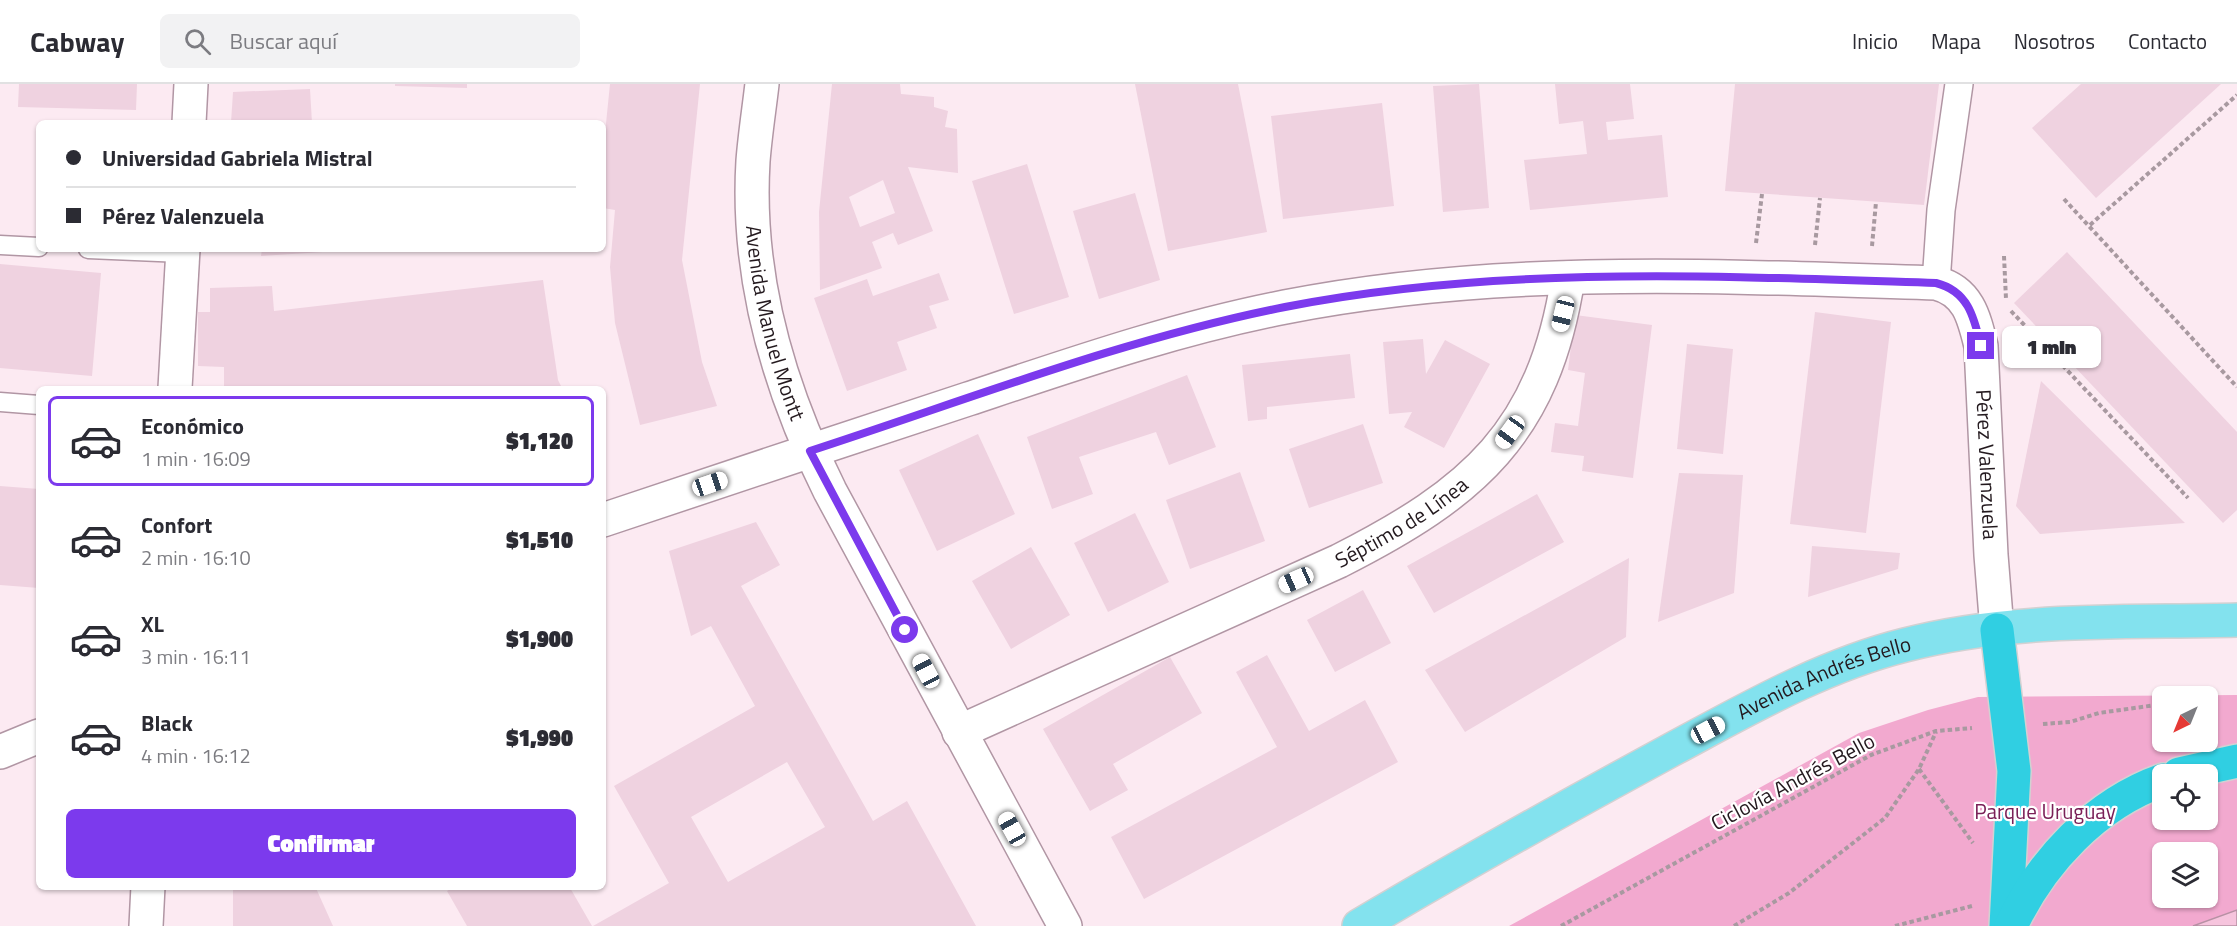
<!DOCTYPE html>
<html lang="es">
<meta charset="utf-8">
<style>
body{margin:0;font-family:"Titillium Web",sans-serif;background:#f2f2f3;color:#2b2b33;height:100vh;display:flex;flex-direction:column;font-size:22px;white-space:nowrap}
*{box-sizing:border-box;margin:0}
p{font-size:20px;color:#7c7c81}
.icon{flex:none;width:33px;height:33px;fill:none;stroke:currentColor;stroke-width:2;stroke-linecap:round;stroke-linejoin:round}
.map{position:relative;flex:1;overflow:hidden}
.drawer{position:absolute;left:36px;top:302px;width:570px;height:504px;display:flex;flex-direction:column;background:#fff;border-radius:9px;box-shadow:0 2px 4px #0004}
.drawer>*{flex:none}
.top-card{position:absolute;left:36px;top:36px;width:570px;height:132px;border-radius:9px;box-shadow:0 2px 4px #0004;display:grid;align-content:center;height:132px;padding:0 30px;background:#fff}
.needle{width:39px;rotate:223deg}
.tools{position:absolute;left:2152px;top:602px;display:grid;gap:12px}
.tools a{display:grid;place-items:center;width:66px;height:66px;border-radius:9px;background:#fff;box-shadow:0 2px 4px #0004;font-size:30px}
.end{position:absolute;width:27px;height:27px;margin:-14px;border:8px solid #7c3aed;background:#fff;box-shadow:0 0 0 3px #fff}
.from{border-radius:50%}
.bubble{position:absolute;height:42px;border-radius:9px;background:#fff;box-shadow:0 2px 4px #0004;font-size:20px;font-weight:800;line-height:42px;text-align:center}
.car{position:absolute;width:18px;height:36px;margin:-18px -9px;border-radius:8px;box-shadow:0 0 4px 2px #0007;background:linear-gradient(#fff 24%,#345 0 40%,#fff 0 76%,#345 0 86%,#fff 0)}
.top-card b{display:flex;align-items:center;gap:21px;height:57px;font-size:22px}
.top-card b+b{border-top:2px solid #e1e1e2}
.top-card i{width:15px;height:15px;background:#2b2b33}
ul{padding:10px 0 0;list-style:none}
li{display:flex;align-items:center;gap:18px;height:90px;margin:0 12px 9px;padding:0 18px;border:3px solid transparent;border-radius:9px}
li div{flex:1}
li b{display:block;font-size:22px}
li em{font-style:normal;font-weight:800}
li.on{border-color:#7c3aed}
li>.icon{width:54px;height:54px;stroke-width:1.5}
.action{display:flex;gap:12px;margin-top:auto;padding:12px 30px}
.action a{flex:1;height:69px;border-radius:9px;background:#7c3aed;color:#fff;font-size:24px;font-weight:800;line-height:69px;text-align:center}
header{display:flex;align-items:center;gap:36px;box-sizing:border-box;height:84px;padding:0 30px;background:#fff;border-bottom:2px solid #e1e1e2}
header strong{font-size:28px}
nav{display:flex;gap:33px;margin-inline-start:auto;font-size:21px}
.search{width:420px;height:54px;background:#f2f2f3;display:flex;align-items:center;gap:15px;box-sizing:border-box;padding:0 21px;border-radius:9px;color:#7c7c81;font-size:22px}
.map>svg:first-child{display:block}
.green{fill:#f2a9cf;fill-rule:evenodd}
.water{fill:#f6c4dd;stroke:#b791a4;stroke-width:1.5}
.building{fill:#efd2e0;fill-rule:evenodd}
.lines{fill:none;stroke-linecap:round;stroke-linejoin:round}
.service-casing{stroke:#b196a4;stroke-width:21}
.pedestrian-casing{stroke:#b196a4;stroke-width:30}
.minor-casing{stroke:#b196a4;stroke-width:36}
.tertiary-casing{stroke:#b196a4;stroke-width:36}
.primary-casing{stroke:#d3d1d2;stroke-width:36}
.motorway-casing{stroke:#d3d1d2;stroke-width:36}
.path{stroke:#a899a0;stroke-width:4;stroke-dasharray:4.5 3;stroke-linecap:butt}
.service{stroke:#fff;stroke-width:18}
.pedestrian{stroke:#fff;stroke-width:27}
.minor{stroke:#fff;stroke-width:33}
.tertiary{stroke:#fff;stroke-width:33}
.primary{stroke:#83e2ee;stroke-width:33}
.motorway{stroke:#30cfe2;stroke-width:33}
.route{stroke:#7c3aed;stroke-width:8}
.labels{text-anchor:middle;stroke-width:4.5;stroke-linejoin:round;paint-order:stroke}
.street-label{font-size:21px;fill:#23191e;stroke:#fff}
.park-label{font-size:21px;fill:#7a2058;stroke:#fff}
</style>
<header>
<strong>Cabway</strong>
<div class="search"><svg class="icon" aria-label="search" viewBox="0 0 24 24"><circle cx="10" cy="10" r="6"/><path d="M15 15l6 6"/></svg>Buscar aquí</div>
<nav><a>Inicio</a><a>Mapa</a><a>Nosotros</a><a>Contacto</a></nav>
</header>
<div class="map">
<svg width="2237" height="842" viewBox="0 0 2237 842">
<rect width="100%" height="100%" fill="#fceaf2"/>
<path class="green" d="M 2237,611 L 2237,842 L 1509,842 L 1859,649 L 1928,626 L 1978,613 ZM 2163,612 L 2208,612 L 2208,657 L 2163,657 ZM 2163,690 L 2208,690 L 2208,735 L 2163,735 ZM 2163,768 L 2208,768 L 2208,813 L 2163,813 Z"/>
<polygon class="water" points="2237,826 2237,842 2193,842"/>
<g class="building">
<polygon points="19,0 137,0 136,26 18,23"/>
<polygon points="395,0 467,0 467,4 395,2"/>
<polygon points="610,0 700,0 682,176 702,278 717,322 640,341 615,239 610,183 615,126 603,124 603,69"/>
<path d="M 832,0 L 900,0 L 901,10 L 934,13 L 934,23 L 948,27 L 945,43 L 957,45 L 958,89 L 908,83 L 933,147 L 898,161 L 893,149 L 872,158 L 882,184 L 820,206 L 819,128 ZM 883,96 L 895,129 L 860,143 L 849,113 Z"/>
<polygon points="1135,0 1238,0 1267,148 1168,167"/>
<polygon points="1479,0 1489,124 1443,128 1433,2"/>
<polygon points="1555,0 1630,0 1634,35 1606,38 1608,56 1662,51 1668,113 1530,126 1524,76 1587,70 1583,37 1559,40"/>
<polygon points="1735,0 1939,0 1924,121 1725,107"/>
<polygon points="2081,0 2221,0 2096,114 2032,44"/>
<polygon points="310,5 312,39 231,39 233,8"/>
<polygon points="1382,19 1394,122 1283,135 1271,32"/>
<polygon points="1027,80 1069,213 1014,230 972,97"/>
<polygon points="1135,109 1160,196 1099,215 1073,127"/>
<polygon points="262,165 338,165 338,167 261,172"/>
<polygon points="2067,168 2237,348 2237,426 2223,439 2014,219"/>
<polygon points="0,180 101,189 92,292 0,284"/>
<polygon points="939,189 949,216 929,222 937,244 897,258 907,286 847,307 814,214 867,195 873,212"/>
<polygon points="543,196 558,296 562,304 224,304 224,283 198,282 198,228 210,228 210,204 272,202 274,227"/>
<polygon points="1815,228 1891,238 1866,449 1790,440"/>
<polygon points="1575,231 1652,241 1633,394 1582,387 1584,372 1551,368 1555,339 1578,342 1585,289 1568,286"/>
<polygon points="1423,255 1426,290 1445,256 1490,280 1444,364 1404,343 1412,328 1389,330 1383,258"/>
<polygon points="1687,260 1733,265 1723,370 1677,365"/>
<polygon points="1350,270 1355,314 1267,323 1267,335 1248,337 1242,281"/>
<polygon points="1187,291 1216,363 1169,381 1156,348 1079,373 1093,410 1052,425 1027,353"/>
<polygon points="2041,297 2185,439 2040,450 2016,422"/>
<polygon points="1363,340 1383,399 1309,424 1289,365"/>
<polygon points="978,350 1015,430 937,467 899,386"/>
<polygon points="1240,388 1265,457 1190,485 1166,416"/>
<polygon points="1679,389 1743,391 1734,509 1658,538"/>
<polygon points="0,402 39,405 39,504 0,501"/>
<polygon points="1537,410 1564,458 1434,529 1407,482"/>
<polygon points="1135,429 1169,498 1108,528 1074,459"/>
<path d="M 756,438 L 780,481 L 741,502 L 873,737 L 907,717 L 976,842 L 593,842 L 669,799 L 614,702 L 755,622 L 711,542 L 691,552 L 669,467 ZM 787,678 L 825,743 L 728,798 L 691,733 Z"/>
<polygon points="1812,462 1900,469 1898,485 1808,513"/>
<polygon points="1031,463 1070,531 1011,565 972,497"/>
<polygon points="1629,474 1626,553 1465,648 1425,586"/>
<polygon points="1363,506 1391,559 1335,588 1307,536"/>
<polygon points="1267,571 1309,647 1365,616 1398,678 1144,815 1111,753 1277,663 1236,588"/>
<polygon points="1170,573 1202,629 1113,680 1128,706 1090,727 1043,645"/>
<polygon points="233,802 315,802 333,842 233,842"/>
<polygon points="456,802 569,802 592,842 467,842 447,807"/>
</g>
<g class="lines">
<g class="service-casing">
<g id="service">
<polyline points="0,161 39,163"/>
<polyline points="88,165 182,169"/>
<polyline points="0,318 39,321"/>
</g>
</g>
<g class="pedestrian-casing">
<polyline id="pedestrian" points="1936,199 1941,126 1959,0"/>
</g>
<g class="minor-casing">
<g id="minor">
<polyline points="189,39 191,0"/>
<polyline points="175,304 183,165"/>
<path id="s1" d="M 603,436 C 725,395 846,355 968,315 C 1073,280 1177,244 1285,223 C 1499,181 1719,192 1936,199 C 1968,207 1974,233 1981,262 L 1991,471 L 1997,546"/>
<path id="s2" d="M 959,648 L 1339,477 C 1473,409 1544,349 1568,194"/>
<polyline points="0,668 39,652"/>
<polyline points="146,842 148,802"/>
</g>
</g>
<g class="tertiary-casing">
<g id="tertiary">
<path id="s3" d="M 762,0 C 759,26 755,51 753,77 C 746,192 779,305 830,407 L 1065,842"/>
</g>
</g>
<g class="primary-casing">
<g id="primary">
<path id="s4" d="M 1359,842 C 1462,781 1566,723 1671,666 C 1746,626 1821,582 1905,561 C 2011,533 2128,539 2237,536"/>
</g>
</g>
<g class="motorway-casing">
<g id="motorway">
<polyline points="1997,546 2014,687 2006,842"/>
<polyline points="2179,690 2237,677"/>
<path d="M 2011,842 C 2041,778 2095,720 2163,696"/>
</g>
</g>
<g class="path">
<polyline points="2064,115 2237,303"/>
<polyline points="2090,141 2237,11"/>
<polyline points="1756,159 1762,110"/>
<polyline points="1815,161 1820,114"/>
<polyline points="1872,162 1876,118"/>
<polyline points="2004,172 2006,215"/>
<polyline points="2011,227 2188,414"/>
<polyline points="2043,640 2070,638 2099,629 2163,620"/>
<polyline points="1919,685 1973,759"/>
<polyline points="1561,842 1871,671 1936,647 1972,644"/>
<polyline points="1734,842 1789,809 1885,734 1919,685 1936,648"/>
<polyline points="1895,842 1972,822"/>
</g>
<use href="#service" class="service"/>
<use href="#pedestrian" class="pedestrian"/>
<use href="#minor" class="minor"/>
<use href="#tertiary" class="tertiary"/>
<use href="#primary" class="primary"/>
<use href="#motorway" class="motorway"/>
</g>
<g class="lines">
<path class="route" d="M 905,546 L 810,367 C 967,316 1123,255 1285,223 C 1498,181 1720,192 1936,199 C 1968,207 1974,233 1981,262"/>
</g>
<g class="labels">
<g class="street-label">
<text dy="7" stroke="none"><textPath href="#s3" startOffset="242">Avenida Manuel Montt</textPath></text>
<text dy="7" stroke="none"><textPath href="#s1" startOffset="1569">Pérez Valenzuela</textPath></text>
<text dy="7" stroke="none"><textPath href="#s2" startOffset="490">Séptimo de Línea</textPath></text>
<text dy="7" stroke="none"><textPath href="#s4" startOffset="528">Avenida Andrés Bello</textPath></text>
<text transform="translate(1793 698) rotate(-28)" y="7">Ciclovía Andrés Bello</text>
</g>
<g class="park-label">
<text x="2045" y="735">Parque Uruguay</text>
</g>
</g>
</svg>
<div class="tools">
<a><svg class="needle" viewBox="-14 -14 28 28"><path d="M0-13l5 13h-10z" fill="#e53935"/><path d="M0 13l5-13h-10z" fill="#7c7c81"/></svg></a>
<a><svg class="icon" aria-label="locate" viewBox="0 0 24 24"><circle cx="12" cy="12" r="6"/><path d="M12 2v4M12 18v4M2 12h4M18 12h4"/></svg></a>
<a><svg class="icon" aria-label="layers" viewBox="0 0 24 24"><path d="M12 4l9 5-9 5-9-5zM3 14l9 5 9-5"/></svg></a>
</div>
<i class="end from" style="left:905px;top:546px"></i>
<i class="end" style="left:1981px;top:262px"></i>
<div class="bubble" style="left:2002px;top:242px;width:99px">1 min</div>
<i class="car" style="left:1563px;top:230px;rotate:194deg"></i>
<i class="car" style="left:1510px;top:348px;rotate:216deg"></i>
<i class="car" style="left:710px;top:400px;rotate:71deg"></i>
<i class="car" style="left:1296px;top:496px;rotate:246deg"></i>
<i class="car" style="left:926px;top:587px;rotate:332deg"></i>
<i class="car" style="left:1708px;top:646px;rotate:62deg"></i>
<i class="car" style="left:1012px;top:745px;rotate:331deg"></i>
<div class="top-card">
<b><i class="from"></i>Universidad Gabriela Mistral</b>
<b><i></i>Pérez Valenzuela</b>
</div>
<section class="drawer">
<ul>
<li class="on"><svg class="icon" aria-label="car" viewBox="0 0 24 24"><path d="M5 17H2v-5l4-1 3-4h7l3 4 3 1v5h-3M9 17h6M6 11h13"/><circle cx="7" cy="17" r="2"/><circle cx="17" cy="17" r="2"/></svg><div><b>Económico</b><p>1 min · 16:09</p></div><em>$1,120</em></li>
<li><svg class="icon" aria-label="car" viewBox="0 0 24 24"><path d="M5 17H2v-5l4-1 3-4h7l3 4 3 1v5h-3M9 17h6M6 11h13"/><circle cx="7" cy="17" r="2"/><circle cx="17" cy="17" r="2"/></svg><div><b>Confort</b><p>2 min · 16:10</p></div><em>$1,510</em></li>
<li><svg class="icon" aria-label="car" viewBox="0 0 24 24"><path d="M5 17H2v-5l4-1 3-4h7l3 4 3 1v5h-3M9 17h6M6 11h13"/><circle cx="7" cy="17" r="2"/><circle cx="17" cy="17" r="2"/></svg><div><b>XL</b><p>3 min · 16:11</p></div><em>$1,900</em></li>
<li><svg class="icon" aria-label="car" viewBox="0 0 24 24"><path d="M5 17H2v-5l4-1 3-4h7l3 4 3 1v5h-3M9 17h6M6 11h13"/><circle cx="7" cy="17" r="2"/><circle cx="17" cy="17" r="2"/></svg><div><b>Black</b><p>4 min · 16:12</p></div><em>$1,990</em></li>
</ul>
<div class="action"><a>Confirmar</a></div>
</section>
</div>
